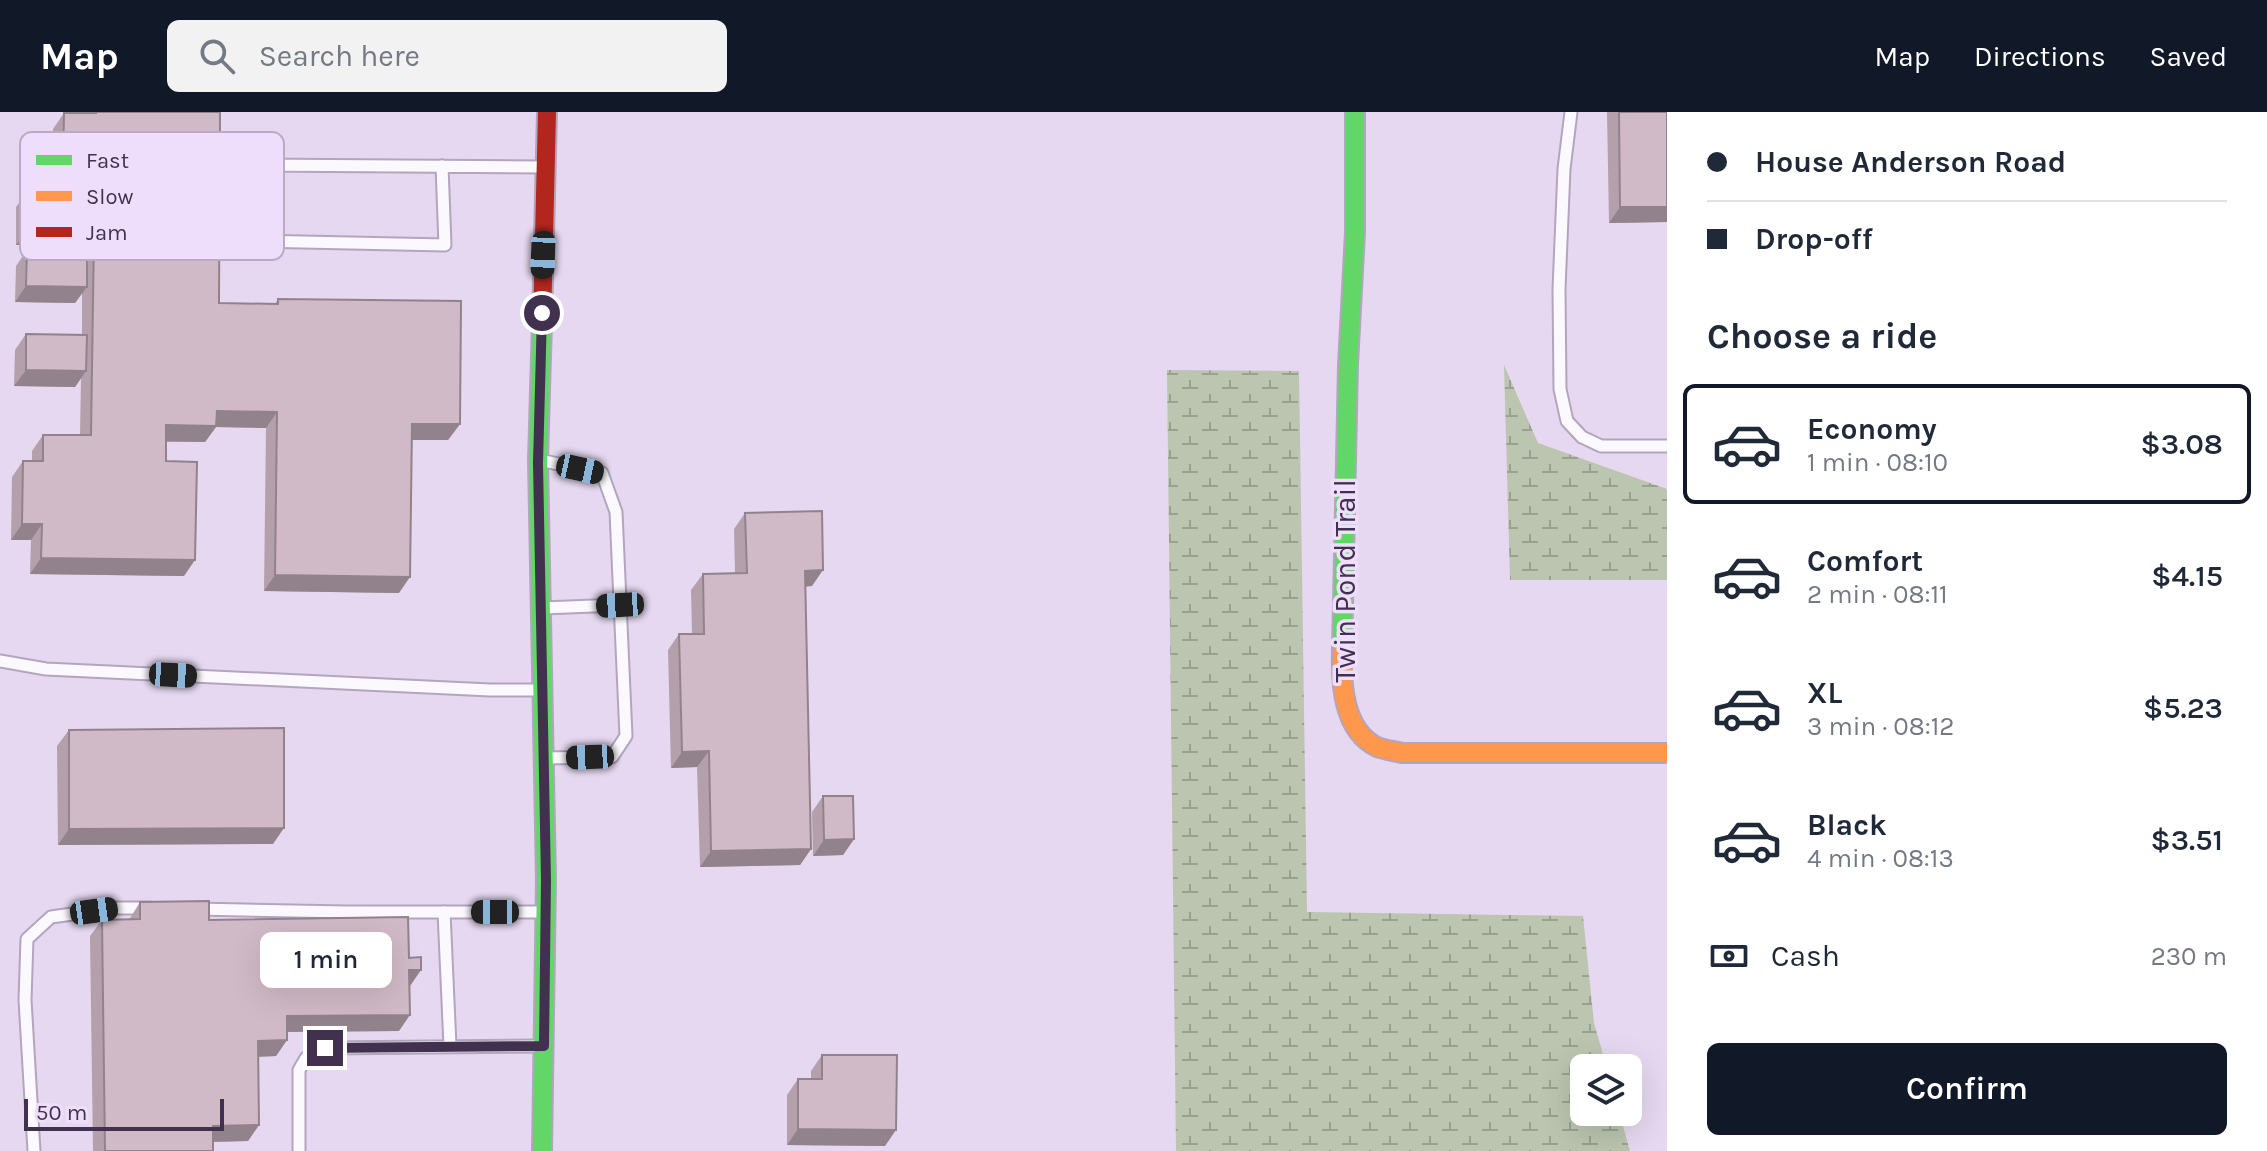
<!DOCTYPE html>
<meta charset="utf-8">
<style>
body{margin:0;font-family:Karla,sans-serif;background:#f2f2f3;color:#1f2937;height:100vh;display:flex;flex-direction:column;font-size:30px;white-space:nowrap}
*{box-sizing:border-box;margin:0}
p{font-size:26px;color:#747a83}
.icon{flex:none;width:44px;height:44px;fill:none;stroke:currentColor;stroke-width:2;stroke-linecap:round;stroke-linejoin:round}
.map{position:relative;flex:1;overflow:hidden}
.sheet{display:flex;flex-direction:column;background:#fff;width:600px}
.sheet>*{flex:none}
.hud{display:grid;align-content:center;height:176px;padding:0 40px;background:#fff}
.controls{position:absolute;left:1570px;top:942px;display:grid;gap:16px}
.controls a{display:grid;place-items:center;width:72px;height:72px;border-radius:12px;background:#fff;box-shadow:0 8px 32px #0002;font-size:40px}
.scale{position:absolute;left:24px;bottom:20px;width:200px;box-sizing:border-box;padding-left:8px;border:4px solid #42314e;border-top:0;font-size:22px;line-height:28px;white-space:nowrap;color:#42314e;-webkit-text-stroke:6px #eedefc;paint-order:stroke}
.end{position:absolute;width:36px;height:36px;margin:-18px;border:10px solid #42314e;background:#fff;box-shadow:0 0 0 4px #fff}
.from{border-radius:50%}
.bubble{position:absolute;height:56px;border-radius:12px;background:#fff;box-shadow:0 8px 32px #0002;font-size:26px;font-weight:600;line-height:56px;text-align:center}
.car{position:absolute;width:24px;height:48px;margin:-24px -12px;border-radius:10px;box-shadow:0 0 6px 2px #0007;background:linear-gradient(#222 24%,#8ab4d8 0 40%,#222 0 76%,#8ab4d8 0 86%,#222 0)}
.hud b{display:flex;align-items:center;gap:28px;height:76px;font-size:30px}
.hud b+b{border-top:2px solid #e0e1e3}
.hud i{width:20px;height:20px;background:#1f2937}
ul{padding:0;list-style:none}
li{display:flex;align-items:center;gap:24px;height:120px;margin:0 16px 12px;padding:0 24px;border:4px solid transparent;border-radius:12px}
li div{flex:1}
li b{display:block;font-size:30px}
li em{font-style:normal;font-weight:600}
li.current{border-color:#111827}
li>.icon{width:72px;height:72px;stroke-width:1.5}
h2{padding:0 40px;font-size:36px;line-height:96px}
.pay{display:flex;align-items:center;gap:20px;height:88px;padding:0 40px;font-size:30px}
.pay p{margin-inline-start:auto}
.action{display:flex;gap:16px;margin-top:auto;padding:16px 40px}
.action a{flex:1;height:92px;border-radius:12px;background:#111827;color:#fff;font-size:32px;font-weight:600;line-height:92px;text-align:center}
header{display:flex;align-items:center;gap:48px;box-sizing:border-box;height:112px;padding:0 40px;background:#111827;color:#fff}
header strong{font-size:38px}
nav{display:flex;gap:44px;margin-inline-start:auto;font-size:28px}
.search{width:560px;height:72px;background:#f2f2f3;display:flex;align-items:center;gap:20px;box-sizing:border-box;padding:0 28px;border-radius:12px;color:#747a83;font-size:30px}
main{display:flex;flex:1;min-height:0}
.map>svg:first-child{display:block}
.wetland{fill:url(#wetland-marsh)}
.lines{fill:none;stroke-linecap:round;stroke-linejoin:round}
.lane-casing{stroke:#b2a5bd;stroke-width:15}
.fast-casing{stroke:#b2a5bd;stroke-width:22}
.slow-casing{stroke:#b2a5bd;stroke-width:22}
.jam-casing{stroke:#b2a5bd;stroke-width:22}
.lane{stroke:#fbf9fd;stroke-width:11}
.fast{stroke:#63d668;stroke-width:18}
.slow{stroke:#ff974d;stroke-width:18}
.jam{stroke:#b3261e;stroke-width:18}
.wall{fill:#b4a0ab}
.shaded-wall{fill:#92828b}
.building{fill:#d1bac7;stroke:#92828b;stroke-width:2}
.route{stroke:#42314e;stroke-width:10}
.labels{text-anchor:middle;stroke-width:7;stroke-linejoin:round;paint-order:stroke}
.street-label{font-size:30px;fill:#42314e;stroke:#eedefc}
.key{fill:#eedefc;stroke:#baaac8;stroke-width:2}
.key-label{font-size:22px;fill:#42314e}
</style>
<header>
<strong>Map</strong>
<div class="search"><svg class="icon" aria-label="search" viewBox="0 0 24 24"><circle cx="10" cy="10" r="6"/><path d="M15 15l6 6"/></svg>Search here</div>
<nav><a>Map</a><a>Directions</a><a>Saved</a></nav>
</header>
<main>
<div class="map">
<svg width="1667" height="1039" viewBox="0 0 1667 1039">
<defs>
<pattern id="wetland-marsh" width="20" height="14" patternUnits="userSpaceOnUse" patternTransform="scale(2)"><rect width="20" height="14" fill="#bbc5af"/><path d="M1 5h8M5 5V1M11 12h8M15 12V8" fill="none" stroke="#9aa191"/></pattern>
</defs>
<rect width="100%" height="100%" fill="#e5d8f0"/>
<g class="wetland">
<polygon points="1504,253 1538,331 1667,377 1667,468 1510,468"/>
<polygon points="1167,258 1299,259 1307,800 1583,804 1594,911 1607,956 1584,956 1584,1000 1619,1000 1630,1039 1176,1039"/>
</g>
<g class="lines">
<g class="lane-casing">
<g id="lane">
<polyline points="1571,0 1564,57 1559,177 1560,277 1567,309 1582,325 1601,334 1667,334"/>
<polyline points="442,54 445,133 256,129 256,53 545,55"/>
<polyline points="539,348 602,361 616,400 626,624 612,645 544,646"/>
<polyline points="542,496 620,493"/>
<polyline points="0,549 46,557 490,578 542,578"/>
<polyline points="195,797 346,800 545,800"/>
<polyline points="444,800 450,934"/>
<polyline points="34,1039 25,888 27,827 51,805 115,796 150,796"/>
<polyline points="299,1039 299,958 306,946 325,936 543,934"/>
</g>
</g>
<g class="fast-casing">
<g id="fast">
<polyline points="542,210 538,348 546,768 542,1039"/>
<polyline points="1342,539 1348,253 1355,120 1355,0"/>
</g>
</g>
<g class="slow-casing">
<path id="slow" d="M 1342,539 C 1341,572 1343,618 1377,635 C 1385,638 1394,639 1402,641 L 1667,641"/>
</g>
<g class="jam-casing">
<polyline id="jam" points="542,210 547,0"/>
</g>
<use href="#lane" class="lane"/>
<use href="#fast" class="fast"/>
<use href="#slow" class="slow"/>
<use href="#jam" class="jam"/>
</g>
<g class="wall">
<polygon points="84,0 220,0 219,191 275,192 278,187 460,312 448,328 412,328 399,481 264,479 266,316 216,315 205,330 166,330 166,349 184,464 30,462 31,428 11,428 12,365 23,349 32,349 32,339 43,323 80,323 81,266 75,275 14,274 15,238 26,222 82,223 82,181 75,191 15,190 16,154 27,138 83,139 83,126 78,133 16,133 16,95 28,79 84,79 84,72 52,72 53,17 64,1 84,1"/>
<polygon points="1607,0 1667,0 1667,110 1609,111"/>
<polygon points="745,401 812,474 805,475 811,737 800,753 700,755 697,655 671,656 668,538 679,522 692,522 691,478 703,462 735,461 734,417"/>
<polygon points="69,618 273,732 58,733 57,634"/>
<polygon points="823,684 854,727 843,743 813,744 812,700"/>
<polygon points="140,790 209,808 410,874 399,919 287,920 287,928 276,944 258,945 259,1013 248,1029 213,1030 213,1039 93,1039 90,824 102,808 129,808"/>
<polygon points="822,943 885,1034 787,1033 787,983 798,967 811,967 811,959"/>
</g>
<g class="shaded-wall">
<polygon points="63,56 95,56 84,72 52,72"/>
<polygon points="1620,95 1667,95 1667,110 1609,111"/>
<polygon points="28,117 89,117 78,133 16,133"/>
<polygon points="26,174 87,175 75,191 15,190"/>
<polygon points="26,258 86,259 75,275 14,274"/>
<polygon points="217,299 277,300 266,316 216,315 205,330 155,329 166,313"/>
<polygon points="412,312 460,312 448,328 401,328"/>
<polygon points="22,412 42,412 31,428 11,428"/>
<polygon points="41,446 195,448 184,464 30,462"/>
<polygon points="823,458 812,474 793,475 805,459"/>
<polygon points="275,463 410,465 399,481 264,479"/>
<polygon points="709,639 697,655 671,656 682,640"/>
<polygon points="284,716 273,732 58,733 69,717"/>
<polygon points="854,727 843,743 813,744 824,728"/>
<polygon points="811,737 800,753 700,755 711,739"/>
<polygon points="409,858 421,858 410,874"/>
<polygon points="410,903 399,919 275,920 287,904"/>
<polygon points="287,928 276,944 247,945 258,929"/>
<polygon points="259,1013 248,1029 201,1030 213,1014"/>
<polygon points="798,1017 896,1018 885,1034 787,1033"/>
</g>
<g class="building">
<polygon points="96,0 220,0 219,191 278,192 278,187 461,189 460,312 412,312 410,465 275,463 277,300 217,299 216,314 166,313 166,349 197,350 195,448 41,446 42,412 22,412 23,349 43,349 43,323 91,323 95,56 63,56 64,1 96,1"/>
<polygon points="1619,0 1667,0 1667,95 1620,95"/>
<polygon points="27,138 87,139 87,175 26,174"/>
<polygon points="26,222 87,223 86,259 26,258"/>
<polygon points="822,399 823,458 805,459 811,737 711,739 709,639 682,640 679,522 704,522 703,462 747,461 745,401"/>
<polygon points="284,616 284,716 69,717 69,618"/>
<polygon points="823,684 853,684 854,727 824,728"/>
<polygon points="209,789 209,808 408,805 409,846 421,845 421,858 409,858 410,903 287,904 287,928 258,929 259,1013 213,1014 213,1039 105,1039 102,808 140,807 140,790"/>
<polygon points="822,943 897,943 896,1018 798,1017 798,967 822,967"/>
</g>
<g class="lines">
<polyline class="route" points="325,936 544,934 546,768 538,351 542,201"/>
</g>
<g class="labels">
<g class="street-label">
<text transform="translate(1345 469) rotate(-90)" y="10">Twin Pond Trail</text>
</g>
</g>
<rect x="20" y="20" width="264" height="128" rx="12" class="key"/>
<rect x="36" y="43" width="36" height="10" fill="#63d668"/>
<rect x="36" y="79" width="36" height="10" fill="#ff974d"/>
<rect x="36" y="115" width="36" height="10" fill="#b3261e"/>
<g class="key-label">
<text x="86" y="56">Fast</text>
<text x="86" y="92">Slow</text>
<text x="86" y="128">Jam</text>
</g>
</svg>
<div class="controls">
<a><svg class="icon" aria-label="layers" viewBox="0 0 24 24"><path d="M12 4l9 5-9 5-9-5zM3 14l9 5 9-5"/></svg></a>
</div>
<div class="scale">50 m</div>
<i class="end from" style="left:542px;top:201px"></i>
<i class="end" style="left:325px;top:936px"></i>
<div class="bubble" style="left:260px;top:820px;width:132px">1 min</div>
<i class="car" style="left:543px;top:143px;rotate:182deg"></i>
<i class="car" style="left:580px;top:357px;rotate:102deg"></i>
<i class="car" style="left:620px;top:493px;rotate:267deg"></i>
<i class="car" style="left:173px;top:563px;rotate:93deg"></i>
<i class="car" style="left:590px;top:645px;rotate:268deg"></i>
<i class="car" style="left:94px;top:799px;rotate:82deg"></i>
<i class="car" style="left:495px;top:800px;rotate:270deg"></i>
</div>
<section class="sheet">
<div class="hud">
<b><i class="from"></i>House Anderson Road</b>
<b><i></i>Drop-off</b>
</div>
<h2>Choose a ride</h2>
<ul>
<li class="current"><svg class="icon" aria-label="car" viewBox="0 0 24 24"><path d="M5 17H2v-5l4-1 3-4h7l3 4 3 1v5h-3M9 17h6M6 11h13"/><circle cx="7" cy="17" r="2"/><circle cx="17" cy="17" r="2"/></svg><div><b>Economy</b><p>1 min · 08:10</p></div><em>$3.08</em></li>
<li><svg class="icon" aria-label="car" viewBox="0 0 24 24"><path d="M5 17H2v-5l4-1 3-4h7l3 4 3 1v5h-3M9 17h6M6 11h13"/><circle cx="7" cy="17" r="2"/><circle cx="17" cy="17" r="2"/></svg><div><b>Comfort</b><p>2 min · 08:11</p></div><em>$4.15</em></li>
<li><svg class="icon" aria-label="car" viewBox="0 0 24 24"><path d="M5 17H2v-5l4-1 3-4h7l3 4 3 1v5h-3M9 17h6M6 11h13"/><circle cx="7" cy="17" r="2"/><circle cx="17" cy="17" r="2"/></svg><div><b>XL</b><p>3 min · 08:12</p></div><em>$5.23</em></li>
<li><svg class="icon" aria-label="car" viewBox="0 0 24 24"><path d="M5 17H2v-5l4-1 3-4h7l3 4 3 1v5h-3M9 17h6M6 11h13"/><circle cx="7" cy="17" r="2"/><circle cx="17" cy="17" r="2"/></svg><div><b>Black</b><p>4 min · 08:13</p></div><em>$3.51</em></li>
</ul>
<div class="pay"><svg class="icon" aria-label="cash" viewBox="0 0 24 24"><path d="M3 7h18v10H3z"/><circle cx="12" cy="12" r="2"/></svg>Cash<p>230 m</p></div>
<div class="action"><a>Confirm</a></div>
</section>
</main>
